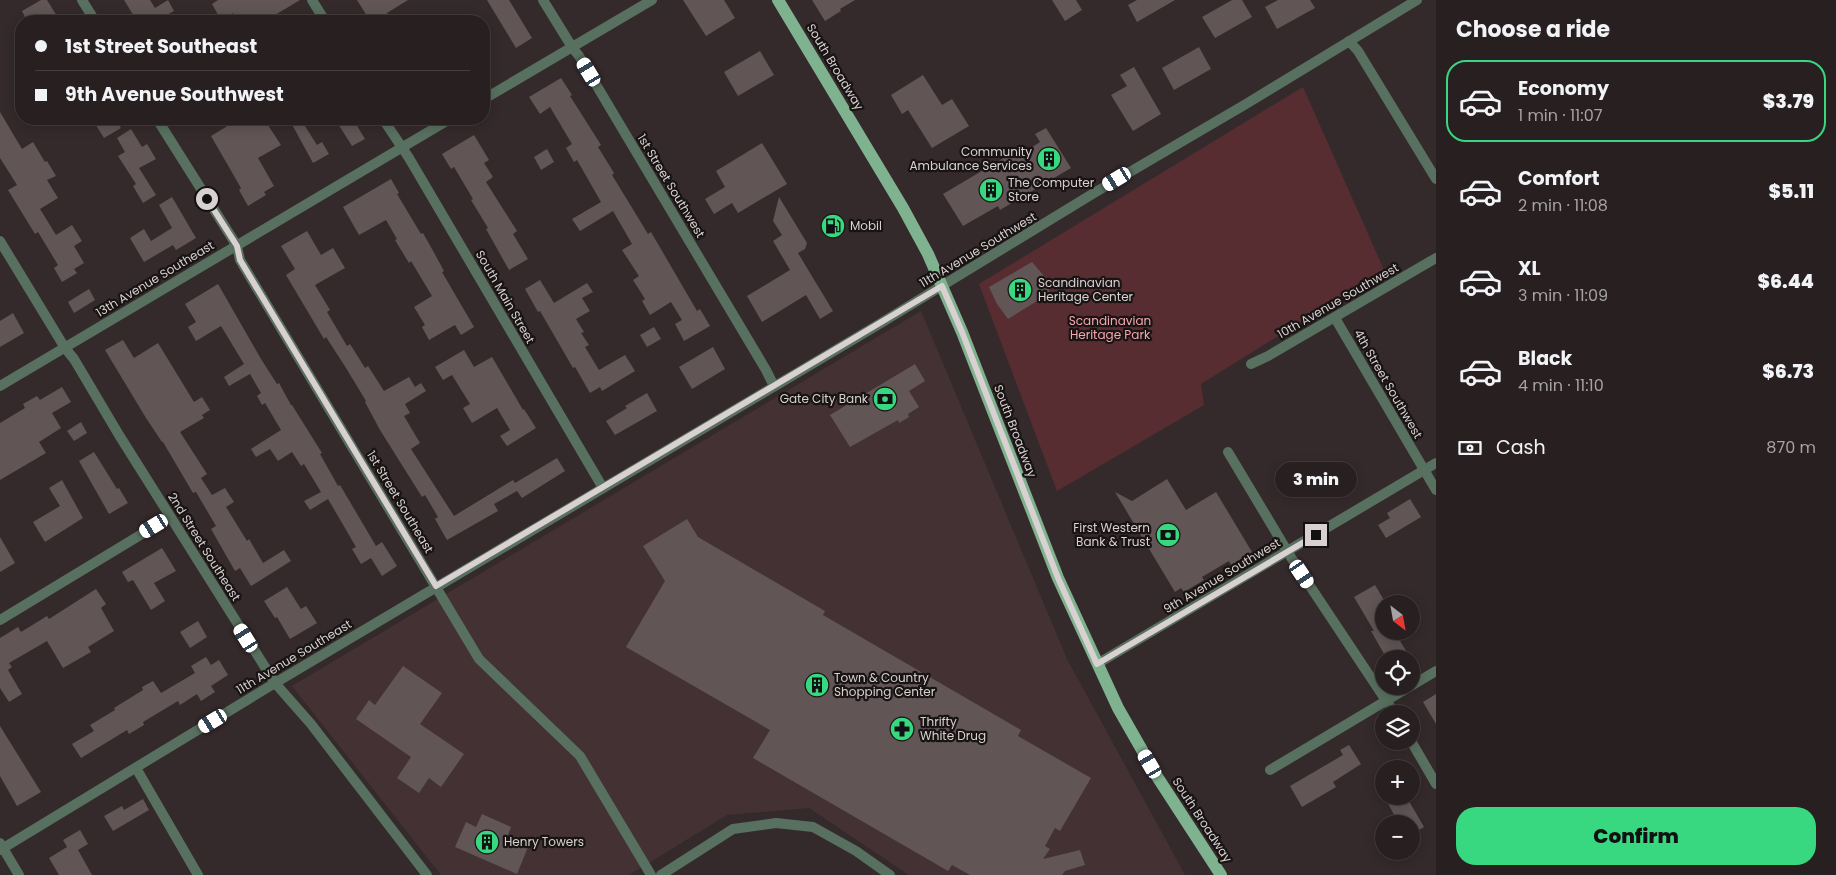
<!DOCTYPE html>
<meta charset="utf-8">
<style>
body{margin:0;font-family:Poppins,sans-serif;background:#342d2d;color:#f1f3f6;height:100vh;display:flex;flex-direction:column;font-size:19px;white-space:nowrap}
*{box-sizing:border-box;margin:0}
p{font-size:16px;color:#a5a3a5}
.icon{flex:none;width:28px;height:28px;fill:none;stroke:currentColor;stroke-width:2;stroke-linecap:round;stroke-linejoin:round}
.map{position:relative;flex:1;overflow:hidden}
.side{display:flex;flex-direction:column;background:#282020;width:400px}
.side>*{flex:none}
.banner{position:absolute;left:15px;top:15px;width:475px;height:110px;border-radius:20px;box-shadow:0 2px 12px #0003,0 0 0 1px #443e3e;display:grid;align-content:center;height:110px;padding:0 20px;background:#282020}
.needle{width:32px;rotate:149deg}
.buttons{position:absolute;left:1375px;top:595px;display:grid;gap:10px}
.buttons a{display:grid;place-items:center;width:45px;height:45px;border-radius:50%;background:#282020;box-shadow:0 2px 12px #0003,0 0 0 1px #443e3e;font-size:25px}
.end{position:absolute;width:22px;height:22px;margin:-11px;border:6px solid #d8d0d1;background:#111;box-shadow:0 0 0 2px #111}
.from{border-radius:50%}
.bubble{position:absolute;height:35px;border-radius:18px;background:#282020;box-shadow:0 2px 12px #0003,0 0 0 1px #443e3e;font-size:16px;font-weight:800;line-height:35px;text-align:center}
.car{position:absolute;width:15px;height:30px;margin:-15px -8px;border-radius:6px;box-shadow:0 0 4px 1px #0007;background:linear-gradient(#fff 24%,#345 0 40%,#fff 0 76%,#345 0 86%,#fff 0)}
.banner b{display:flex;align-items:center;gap:18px;height:48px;font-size:19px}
.banner b+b{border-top:1px solid #443e3e}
.banner i{width:12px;height:12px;background:#f1f3f6}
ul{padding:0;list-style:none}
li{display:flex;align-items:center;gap:15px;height:82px;margin:0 10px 8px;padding:0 10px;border:2px solid transparent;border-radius:20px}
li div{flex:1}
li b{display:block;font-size:19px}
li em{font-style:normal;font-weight:800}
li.selected{border-color:#38d880}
li>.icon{width:45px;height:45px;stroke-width:1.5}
h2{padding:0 20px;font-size:22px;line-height:60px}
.pay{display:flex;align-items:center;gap:12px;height:55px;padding:0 20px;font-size:19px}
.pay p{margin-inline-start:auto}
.cta{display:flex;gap:10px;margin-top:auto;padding:10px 20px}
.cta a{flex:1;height:58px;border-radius:20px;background:#38d880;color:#111;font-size:20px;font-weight:800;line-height:58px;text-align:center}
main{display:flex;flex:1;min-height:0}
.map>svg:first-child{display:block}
.built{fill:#443133}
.green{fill:#572d31}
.building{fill:#615556}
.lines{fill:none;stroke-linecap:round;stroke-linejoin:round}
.minor{stroke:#58705f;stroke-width:10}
.tertiary{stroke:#58705f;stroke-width:10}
.primary{stroke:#7fb28f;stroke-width:12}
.route{stroke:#d8d0d1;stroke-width:6}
.labels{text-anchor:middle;stroke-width:4.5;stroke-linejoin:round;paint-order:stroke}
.street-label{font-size:12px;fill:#d8d0d1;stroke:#191414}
.poi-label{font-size:12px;fill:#d8d0d1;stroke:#191414;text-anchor:start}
.park-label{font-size:12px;fill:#f6a6ac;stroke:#191414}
</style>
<main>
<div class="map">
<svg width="1436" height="875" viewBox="0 0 1436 875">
<rect width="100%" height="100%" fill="#352a2b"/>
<polygon class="built" points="921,311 1067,659 1185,875 909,875 809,808 727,815 629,875 441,875 292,686"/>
<polygon class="green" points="1303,87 1384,270 1201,384 1204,405 1057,491 979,284"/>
<g class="building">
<polygon points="41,0 47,0 60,21 27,21 22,11"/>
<polygon points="124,0 150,0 155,8 168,0 174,11 156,21 137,21"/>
<polygon points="218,0 300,0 265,21 238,21 233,13 221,20 212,4"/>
<polygon points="357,0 408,0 387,13 392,21 370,21"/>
<polygon points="487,0 509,0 532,38 516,48"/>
<polygon points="683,0 724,0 735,18 706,36"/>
<polygon points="812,0 855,0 840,9 841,11 825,21"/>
<polygon points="1052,0 1076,0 1082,10 1065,21"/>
<polygon points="1137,0 1175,0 1137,22 1128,5"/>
<polygon points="1232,0 1242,0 1252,17 1215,38 1202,17"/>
<polygon points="1278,0 1310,0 1315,8 1277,29 1265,7"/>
<polygon points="1199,47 1211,69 1174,90 1162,68"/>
<polygon points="760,51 774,75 738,96 724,72"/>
<polygon points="1134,67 1161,114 1133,131 1111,95 1127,86 1120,75"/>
<polygon points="923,75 942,105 952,99 969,126 932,148 908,110 902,114 891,95"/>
<polygon points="561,78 572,95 570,96 601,145 598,147 614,173 612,175 648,234 651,232 697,311 700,309 710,326 684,341 675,324 682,320 671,302 650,315 642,301 645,299 633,280 639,276 622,250 632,244 613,211 580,231 572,219 601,202 577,160 574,162 566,148 572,144 550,107 540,114 529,97"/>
<polygon points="0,112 22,149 33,142 45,162 47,161 56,176 47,180 58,198 40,209 56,235 72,225 82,241 74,246 84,263 74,269 77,273 62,282 54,268 58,265 38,232 35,234 8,190 17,185 0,158"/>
<polygon points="92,119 115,119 121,128 104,138"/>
<polygon points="239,119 244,125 255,119 264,119 281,145 258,158 274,186 264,192 266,195 248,206 239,190 241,188 211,136"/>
<polygon points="289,119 318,119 305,126 317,145 322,142 329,154 313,163"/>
<polygon points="335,119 353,119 365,139 352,146"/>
<polygon points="1046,128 1071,168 1000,210 998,206 963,226 943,194 1017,150 1020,155 1040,142 1035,134"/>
<polygon points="131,129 142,147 147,144 156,159 139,168 156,195 143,203 133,186 136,184 118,156 125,152 117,138"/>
<polygon points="474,135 489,160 484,163 493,177 486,182 517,231 513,234 528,259 509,270 486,229 488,228 471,200 473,199 454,167 451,169 442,154"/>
<polygon points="762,143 787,184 738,213 732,203 714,214 705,199 725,187 716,171"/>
<polygon points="547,149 554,162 541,170 534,157"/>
<polygon points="391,179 399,193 397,194 421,234 423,233 432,249 444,271 442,272 474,327 461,335 455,325 429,340 422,327 425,325 414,307 432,296 411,261 409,263 395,240 397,239 386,220 359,235 343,207"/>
<polygon points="172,197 196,238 176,250 173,245 144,262 130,238 144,229 151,241 172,228 159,205"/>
<polygon points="779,197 807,243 805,249 798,253 833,311 820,319 806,295 762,322 747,296 790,270 773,241 782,235 773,221"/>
<polygon points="307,231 321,255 333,248 345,268 315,285 330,310 327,312 347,346 350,344 365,368 368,366 384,391 409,377 415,387 421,383 426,391 405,404 410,413 404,416 420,443 411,449 454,516 513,480 515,483 557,458 565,471 522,498 517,491 494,504 498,511 447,540 435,519 438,517 425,495 422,497 380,430 365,402 366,401 346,368 326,337 324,339 286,275 295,269 281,246"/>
<polygon points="1032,262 1045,277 1050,293 1008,319 997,304 989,287"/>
<polygon points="540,280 554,303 587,283 593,292 582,298 590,311 576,319 584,332 581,333 589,345 585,347 599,370 625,355 635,371 602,391 600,387 590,393 575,367 573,368 540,311 538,312 525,289"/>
<polygon points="218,284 261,359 277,384 279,383 291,405 292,405 322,453 320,454 338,486 340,485 376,546 382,542 397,566 382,576 371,558 361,564 352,549 356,547 328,499 310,510 304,501 321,492 304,464 301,466 292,452 278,461 270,449 256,457 251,449 281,430 265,403 262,405 257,396 261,393 250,374 229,386 224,377 244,364 221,326 196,341 188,327 196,322 185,304"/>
<polygon points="89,289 95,300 74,313 68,302"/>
<polygon points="13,313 24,333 0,347 0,321"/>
<polygon points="654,327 661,339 647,347 640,335"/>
<polygon points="123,340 134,358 158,343 194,402 202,397 210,410 202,415 204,418 180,432 207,474 201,478 212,495 225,488 234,502 226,507 247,541 249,539 263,563 284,550 291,561 251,586 240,568 235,571 211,529 216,526 196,492 193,493 163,442 162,442 146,418 105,350"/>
<polygon points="713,347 725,369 692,389 679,367"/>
<polygon points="464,350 474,367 492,357 523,410 524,409 536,428 507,446 500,436 510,430 497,408 472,423 463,408 470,404 452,375 443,380 435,367"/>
<polygon points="915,364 925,381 909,391 919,407 908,414 909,417 899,423 898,420 850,447 830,415"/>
<polygon points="62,387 71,402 52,413 61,428 39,442 46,453 0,480 0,423 25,408 23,404 37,396 40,400"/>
<polygon points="647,393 657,411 615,435 606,421 627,408 625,406"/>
<polygon points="81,422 87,433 74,441 67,431"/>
<polygon points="94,452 117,489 119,488 128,503 109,514 79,461"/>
<polygon points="1167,479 1186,510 1216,492 1252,552 1231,565 1229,561 1202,577 1204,580 1184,592 1181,588 1175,592 1115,492 1132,501"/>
<polygon points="62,480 83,518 45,542 33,522 60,506 49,488"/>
<polygon points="1410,499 1421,517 1386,538 1378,525 1390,518 1387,513"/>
<polygon points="687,519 698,537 825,611 823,615 1021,730 1018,736 1091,778 1060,831 1055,828 1045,846 1050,849 1043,859 1080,850 1085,865 1065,871 1062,875 970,875 952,865 948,871 753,758 770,730 626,647 665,581 643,546"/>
<polygon points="0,537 15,563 0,572"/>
<polygon points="162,548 176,571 154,583 165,601 151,610 133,580 128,582 122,572"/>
<polygon points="1375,585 1384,600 1384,631 1394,631 1411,659 1387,659 1371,631 1374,631 1354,597"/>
<polygon points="287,587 301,609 306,606 317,623 290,639 277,617 275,618 264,601"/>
<polygon points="96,589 106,604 101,608 114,631 88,647 91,652 63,668 47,641 9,663 12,667 8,670 22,694 9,702 0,688 0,638 18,627 21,632 47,616 49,619"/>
<polygon points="198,621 207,637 190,648 180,632"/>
<polygon points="206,657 211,665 219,660 228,675 211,686 215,692 201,701 197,694 180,705 178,701 143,722 144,725 129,734 127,730 81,758 72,744 94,731 90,725 115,710 114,708 143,690 142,687 153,681 161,693 195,673 191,666"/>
<polygon points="403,666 442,693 420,724 464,754 441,787 429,778 419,793 397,778 411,757 356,719 369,700 375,705"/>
<polygon points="1436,694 1436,724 1423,702"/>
<polygon points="0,726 41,792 17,806 0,776"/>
<polygon points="1349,745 1361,764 1333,782 1336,787 1302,807 1290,786 1343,755 1340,750"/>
<polygon points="1384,796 1406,796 1424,827 1411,835 1411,824 1399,824"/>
<polygon points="143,799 149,810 113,831 104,816 122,806 124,810"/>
<polygon points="482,814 511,827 507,838 528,847 517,874 455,847 466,822 476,827"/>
<polygon points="80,830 88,844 78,850 92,875 59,875 49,858 67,847 63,840"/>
</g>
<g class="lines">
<g class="minor">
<polyline points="82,0 95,21"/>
<polyline points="312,0 325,21"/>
<polyline points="543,0 572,47 579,56 766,370 774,386"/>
<polyline points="1349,41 1358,51 1436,179"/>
<polyline points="484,99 652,0"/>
<polyline points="157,119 237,246 240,260 479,659 580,756 651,875"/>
<polyline points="383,119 409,158 603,488"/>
<polyline points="1335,318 1436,490"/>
<polyline points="1251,364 1268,356 1436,258"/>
<polyline points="0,386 450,119"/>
<polyline points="1228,452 1292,559 1395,714"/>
<polyline points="0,620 170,517"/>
<polyline points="1097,664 1436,463"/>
<polyline points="1411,741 1436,784"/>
<polyline points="136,768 198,875"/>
<polyline points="1270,770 1436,671"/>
</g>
<g class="tertiary">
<polyline points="0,241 65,348 74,359 119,435 275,683 311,724 427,875"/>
<polyline points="0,843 19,875"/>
<polyline points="0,850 275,683 876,326 1094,193 1246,104 1417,0"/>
<polyline points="661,875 733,829 776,823 813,827 856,851 890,875"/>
</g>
<polyline class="primary" points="778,0 903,208 928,254 962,332 1058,578 1118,708 1158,778 1221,875"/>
</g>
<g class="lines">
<polyline class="route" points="207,199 237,246 240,260 436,586 942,286 962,332 1058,578 1097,664 1316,535"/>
</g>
<defs>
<g id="building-disc" transform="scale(1.25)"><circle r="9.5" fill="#38d880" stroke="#191414"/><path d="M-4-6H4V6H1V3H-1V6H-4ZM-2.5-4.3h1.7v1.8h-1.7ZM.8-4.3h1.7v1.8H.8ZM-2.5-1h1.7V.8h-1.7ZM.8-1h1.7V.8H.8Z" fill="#111"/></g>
<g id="fuel-disc" transform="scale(1.25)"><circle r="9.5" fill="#38d880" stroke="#191414"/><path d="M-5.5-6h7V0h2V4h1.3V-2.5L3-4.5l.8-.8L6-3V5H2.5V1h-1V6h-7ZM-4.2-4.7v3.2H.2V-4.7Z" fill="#111"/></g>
<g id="bank-disc" transform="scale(1.25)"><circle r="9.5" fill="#38d880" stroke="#191414"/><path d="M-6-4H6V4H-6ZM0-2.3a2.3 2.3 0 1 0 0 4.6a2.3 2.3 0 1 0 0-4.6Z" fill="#111"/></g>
<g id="pharmacy-disc" transform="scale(1.25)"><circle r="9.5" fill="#38d880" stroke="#191414"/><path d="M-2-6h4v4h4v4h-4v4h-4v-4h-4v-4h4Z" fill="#111"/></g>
</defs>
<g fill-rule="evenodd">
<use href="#building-disc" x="1049" y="159"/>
<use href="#building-disc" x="991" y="190"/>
<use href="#fuel-disc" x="833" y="226"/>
<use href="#building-disc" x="1020" y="290"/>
<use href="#bank-disc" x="885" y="399"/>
<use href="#bank-disc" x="1168" y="535"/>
<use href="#building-disc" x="817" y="685"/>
<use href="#pharmacy-disc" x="902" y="729"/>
<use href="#building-disc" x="487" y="842"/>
</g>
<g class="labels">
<g class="street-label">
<text transform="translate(835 67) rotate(59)" y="4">South Broadway</text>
<text transform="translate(671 186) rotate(59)" y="4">1st Street Southwest</text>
<text transform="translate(978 250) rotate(-31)" y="4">11th Avenue Southwest</text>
<text transform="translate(155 279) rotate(-31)" y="4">13th Avenue Southeast</text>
<text transform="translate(505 297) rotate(60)" y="4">South Main Street</text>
<text transform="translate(1338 301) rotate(-30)" y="4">10th Avenue Southwest</text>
<text transform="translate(1388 384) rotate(60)" y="4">4th Street Southwest</text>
<text transform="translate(1015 431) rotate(69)" y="4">South Broadway</text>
<text transform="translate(400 502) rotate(59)" y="4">1st Street Southeast</text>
<text transform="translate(204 547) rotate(58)" y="4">2nd Street Southeast</text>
<text transform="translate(1222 576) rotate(-31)" y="4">9th Avenue Southwest</text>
<text transform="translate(294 657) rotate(-31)" y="4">11th Avenue Southeast</text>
<text transform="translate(1202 820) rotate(57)" y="4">South Broadway</text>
</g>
<g class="poi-label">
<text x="1032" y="156" text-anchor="end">Community<tspan x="1032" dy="14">Ambulance Services</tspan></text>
<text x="1008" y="187">The Computer<tspan x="1008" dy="14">Store</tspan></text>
<text x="850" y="230">Mobil</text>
<text x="1038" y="287">Scandinavian<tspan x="1038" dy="14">Heritage Center</tspan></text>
<text x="868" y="403" text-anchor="end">Gate City Bank</text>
<text x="1150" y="532" text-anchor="end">First Western<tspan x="1150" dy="14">Bank &amp; Trust</tspan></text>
<text x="834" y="682">Town &amp; Country<tspan x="834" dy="14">Shopping Center</tspan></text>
<text x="920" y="726">Thrifty<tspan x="920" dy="14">White Drug</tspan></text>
<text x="504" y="846">Henry Towers</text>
</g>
<g class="park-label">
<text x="1110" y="325">Scandinavian<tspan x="1110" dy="14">Heritage Park</tspan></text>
</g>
</g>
</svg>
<div class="buttons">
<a><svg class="needle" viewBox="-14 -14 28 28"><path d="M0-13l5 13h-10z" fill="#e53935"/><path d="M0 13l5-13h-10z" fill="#a5a3a5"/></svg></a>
<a><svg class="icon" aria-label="locate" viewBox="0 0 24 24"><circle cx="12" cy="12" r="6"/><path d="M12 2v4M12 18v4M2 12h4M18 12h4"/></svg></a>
<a><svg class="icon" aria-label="layers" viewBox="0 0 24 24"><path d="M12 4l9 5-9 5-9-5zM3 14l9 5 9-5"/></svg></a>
<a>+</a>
<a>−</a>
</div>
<i class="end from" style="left:207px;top:199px"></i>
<i class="end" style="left:1316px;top:535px"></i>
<div class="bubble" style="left:1275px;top:462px;width:82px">3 min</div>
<i class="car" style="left:589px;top:72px;rotate:329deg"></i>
<i class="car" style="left:1117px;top:179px;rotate:239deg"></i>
<i class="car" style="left:154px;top:526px;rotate:239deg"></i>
<i class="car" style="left:1302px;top:574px;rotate:146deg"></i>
<i class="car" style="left:246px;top:638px;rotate:328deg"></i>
<i class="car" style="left:213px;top:721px;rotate:239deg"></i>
<i class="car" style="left:1150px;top:764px;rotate:330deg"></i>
<div class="banner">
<b><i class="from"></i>1st Street Southeast</b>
<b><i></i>9th Avenue Southwest</b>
</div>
</div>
<section class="side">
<h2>Choose a ride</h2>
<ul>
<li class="selected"><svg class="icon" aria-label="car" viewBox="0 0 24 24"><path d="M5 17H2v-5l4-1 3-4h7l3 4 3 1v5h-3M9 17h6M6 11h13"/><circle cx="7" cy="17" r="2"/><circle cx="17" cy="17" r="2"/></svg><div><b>Economy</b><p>1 min · 11:07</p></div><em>$3.79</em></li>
<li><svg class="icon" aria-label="car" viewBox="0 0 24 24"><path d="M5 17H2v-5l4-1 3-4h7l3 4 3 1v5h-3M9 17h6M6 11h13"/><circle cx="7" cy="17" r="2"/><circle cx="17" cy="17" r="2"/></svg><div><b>Comfort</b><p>2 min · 11:08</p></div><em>$5.11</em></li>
<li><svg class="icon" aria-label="car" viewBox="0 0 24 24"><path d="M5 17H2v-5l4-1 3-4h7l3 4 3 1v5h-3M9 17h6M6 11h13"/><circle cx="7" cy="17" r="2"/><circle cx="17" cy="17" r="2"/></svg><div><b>XL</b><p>3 min · 11:09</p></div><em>$6.44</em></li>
<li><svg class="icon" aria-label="car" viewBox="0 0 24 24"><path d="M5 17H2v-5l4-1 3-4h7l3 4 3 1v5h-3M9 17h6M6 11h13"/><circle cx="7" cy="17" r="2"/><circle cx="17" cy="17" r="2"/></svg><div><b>Black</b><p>4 min · 11:10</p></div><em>$6.73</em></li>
</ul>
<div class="pay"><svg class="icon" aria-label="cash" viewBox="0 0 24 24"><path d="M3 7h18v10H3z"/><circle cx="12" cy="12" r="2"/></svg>Cash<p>870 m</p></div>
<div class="cta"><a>Confirm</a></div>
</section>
</main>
